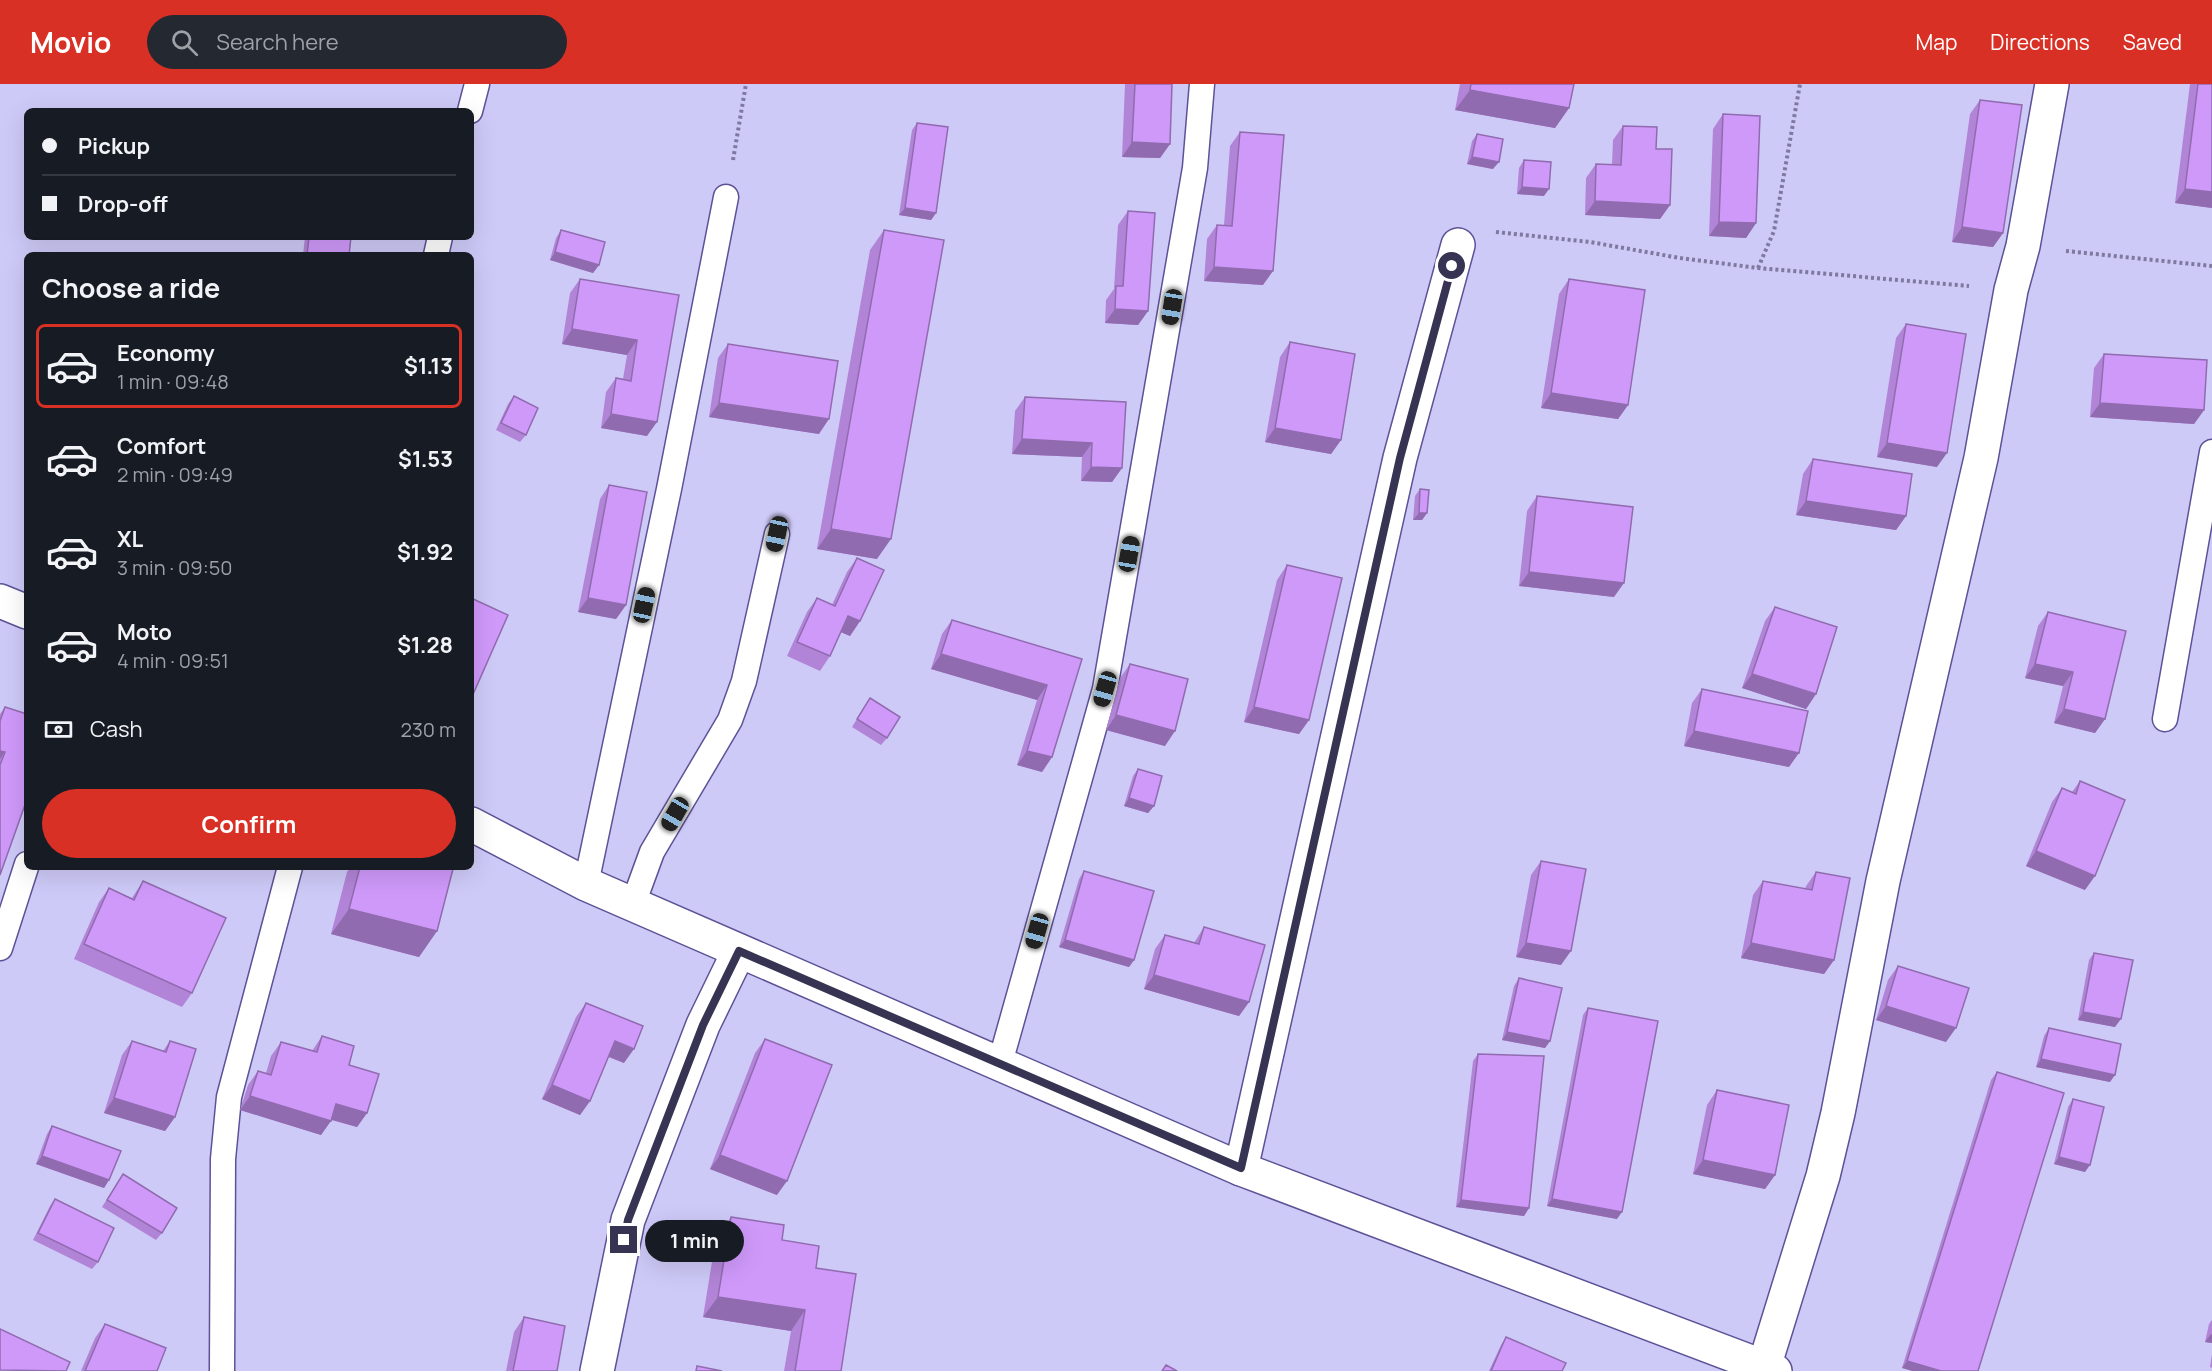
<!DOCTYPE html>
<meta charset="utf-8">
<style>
body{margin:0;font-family:Manrope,sans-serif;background:#242831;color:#f1f3f6;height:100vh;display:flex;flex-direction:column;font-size:22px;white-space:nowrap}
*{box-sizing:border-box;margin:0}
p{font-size:20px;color:#9ea1a6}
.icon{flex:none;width:33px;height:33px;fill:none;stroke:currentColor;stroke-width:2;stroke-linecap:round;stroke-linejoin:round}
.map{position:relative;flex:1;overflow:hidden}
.panel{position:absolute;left:24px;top:168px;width:450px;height:618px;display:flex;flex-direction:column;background:#171b24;border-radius:9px;box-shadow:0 6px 24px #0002}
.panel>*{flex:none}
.hud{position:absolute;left:24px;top:24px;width:450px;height:132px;border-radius:9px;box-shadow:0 6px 24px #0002;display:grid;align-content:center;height:132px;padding:0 18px;background:#171b24}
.end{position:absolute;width:27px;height:27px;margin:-14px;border:8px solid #373352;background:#fff;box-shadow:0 0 0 3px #fff}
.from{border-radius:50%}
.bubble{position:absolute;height:42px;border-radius:21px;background:#171b24;box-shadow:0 6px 24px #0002;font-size:20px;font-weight:700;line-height:42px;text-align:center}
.car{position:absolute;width:18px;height:36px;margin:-18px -9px;border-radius:8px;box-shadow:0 0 4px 2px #0007;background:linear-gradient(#222 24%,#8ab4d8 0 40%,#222 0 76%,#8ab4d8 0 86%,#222 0)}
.hud b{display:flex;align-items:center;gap:21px;height:57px;font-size:22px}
.hud b+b{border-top:2px solid #363941}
.hud i{width:15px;height:15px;background:#f1f3f6}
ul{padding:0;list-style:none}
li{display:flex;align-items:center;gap:18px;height:84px;margin:0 12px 9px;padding:0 6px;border:3px solid transparent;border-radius:9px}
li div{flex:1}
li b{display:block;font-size:22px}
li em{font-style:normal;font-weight:700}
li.current{border-color:#d93025}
li>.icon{width:54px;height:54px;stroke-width:1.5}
h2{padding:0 18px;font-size:27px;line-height:72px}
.pay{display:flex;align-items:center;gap:15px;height:66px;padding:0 18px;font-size:22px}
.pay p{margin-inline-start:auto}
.button{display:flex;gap:12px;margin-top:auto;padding:12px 18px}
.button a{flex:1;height:69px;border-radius:36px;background:#d93025;color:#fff;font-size:24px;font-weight:700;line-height:69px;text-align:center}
header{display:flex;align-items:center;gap:36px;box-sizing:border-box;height:84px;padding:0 30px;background:#d93025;color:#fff}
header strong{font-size:28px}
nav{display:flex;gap:33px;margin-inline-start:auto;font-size:21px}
.search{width:420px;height:54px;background:#242831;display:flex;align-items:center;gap:15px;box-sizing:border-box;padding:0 21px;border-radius:33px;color:#9ea1a6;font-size:22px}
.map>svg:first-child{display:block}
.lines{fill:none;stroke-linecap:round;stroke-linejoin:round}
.lane-casing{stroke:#5c5296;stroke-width:27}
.street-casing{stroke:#5c5296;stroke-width:36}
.secondary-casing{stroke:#5c5296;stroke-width:36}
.path{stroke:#7d799f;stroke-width:4;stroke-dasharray:3 3;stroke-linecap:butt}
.lane{stroke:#fff;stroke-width:24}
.street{stroke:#fff;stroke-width:33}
.secondary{stroke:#fff;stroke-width:33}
.wall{fill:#b284d7}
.shaded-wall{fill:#916baf}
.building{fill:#cf99fa;stroke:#916baf;stroke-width:1.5}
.route{stroke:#373352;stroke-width:8}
</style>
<header>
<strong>Movio</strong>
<div class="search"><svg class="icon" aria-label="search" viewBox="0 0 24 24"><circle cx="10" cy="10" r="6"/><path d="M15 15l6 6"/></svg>Search here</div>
<nav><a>Map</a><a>Directions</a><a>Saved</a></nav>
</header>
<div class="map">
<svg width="2212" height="1287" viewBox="0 0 2212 1287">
<rect width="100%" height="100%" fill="#cecaf8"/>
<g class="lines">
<g class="lane-casing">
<g id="lane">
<polyline points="470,27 477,0"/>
<polyline points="436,171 440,153"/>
<polyline points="2165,635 2212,368"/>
<polyline points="586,800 669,405 726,113"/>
<polyline points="633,820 652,768 730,636 744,597 777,450"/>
<polyline points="0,864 27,780"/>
<polyline points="1000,979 1105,605 1195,84 1202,0"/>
<polyline points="222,1287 223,1075 229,1013 290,783"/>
</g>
</g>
<g class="street-casing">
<g id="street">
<polyline points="1241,1085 1400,374 1458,161"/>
<polyline points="1764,1283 1823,1092 1838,1029 1883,797 1981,374 2011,206 2023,162 2052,0"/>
<polyline points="597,1287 628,1136 703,941 739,867"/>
</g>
</g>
<g class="secondary-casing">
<g id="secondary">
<polyline points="0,517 27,528"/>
<polyline points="471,740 586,800 1241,1085 1775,1287"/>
</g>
</g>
<g class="path">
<polyline points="733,76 746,0"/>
<polyline points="1496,148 1590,158 1680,174 1758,184 1969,202"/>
<polyline points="2066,167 2212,182"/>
<polyline points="1758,184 1774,147 1800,0"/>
</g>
<use href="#lane" class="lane"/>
<use href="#street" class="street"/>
<use href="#secondary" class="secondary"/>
</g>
<g class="wall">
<polygon points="1125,0 1172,0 1170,60 1160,74 1122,73"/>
<polygon points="1460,0 1574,0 1569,24 1555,44 1455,26"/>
<polygon points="2190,0 2212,0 2212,124 2175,119"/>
<polygon points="1980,16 2003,149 1993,163 1952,158 1970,30"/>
<polygon points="1723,30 1756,139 1746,154 1709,152 1713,45"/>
<polygon points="917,39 936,129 931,136 899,131 912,46"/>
<polygon points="1623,42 1670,121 1660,135 1585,131 1586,94 1596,80 1612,81 1613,56"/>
<polygon points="1240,48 1263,201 1204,197 1207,155 1217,141 1224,141 1230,62"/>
<polygon points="1477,50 1493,85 1467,80 1472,57"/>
<polygon points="1524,76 1544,112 1517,110 1519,84"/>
<polygon points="1128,127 1148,227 1138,241 1105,239 1106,216 1114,205 1118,141"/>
<polygon points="561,146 599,181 593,189 550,176 556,154"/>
<polygon points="884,146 877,475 817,465 870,166"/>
<polygon points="305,153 351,153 349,171 303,171"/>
<polygon points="580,195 679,211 647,352 601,344 606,308 616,294 623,295 627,271 562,260 570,209"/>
<polygon points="1569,195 1628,321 1618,335 1541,324 1559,210"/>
<polygon points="1906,240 1937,383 1877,373 1896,254"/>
<polygon points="1290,258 1341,356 1331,370 1265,358 1280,273"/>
<polygon points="728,260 819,350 709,333 718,274"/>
<polygon points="2104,270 2204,326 2194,340 2090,333 2094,284"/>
<polygon points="514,312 526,351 520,358 496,346 508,320"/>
<polygon points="1025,313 1126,318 1122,384 1112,398 1081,397 1082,373 1012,370 1015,327"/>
<polygon points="1813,375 1906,432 1896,446 1796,431 1803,390"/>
<polygon points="609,401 626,521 616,535 578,528 600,415"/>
<polygon points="1420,405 1427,429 1422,436 1413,436 1415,412"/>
<polygon points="1537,412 1614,513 1519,502 1527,427"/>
<polygon points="857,474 860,537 850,552 841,548 830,572 820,587 787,572 807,528 817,514 832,521 847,488"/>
<polygon points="1287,481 1309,636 1299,650 1244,638 1277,496"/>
<polygon points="1775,523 1816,610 1806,625 1742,604 1765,537"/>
<polygon points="2048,528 2105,635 2095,649 2054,639 2063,602 2025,594 2038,542"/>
<polygon points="952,536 1082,575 1052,673 1042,688 1017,681 1037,616 931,585 942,550"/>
<polygon points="1130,580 1165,662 1106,646 1120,594"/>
<polygon points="1702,605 1789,683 1684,662 1692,619"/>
<polygon points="870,614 887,654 881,661 852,643"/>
<polygon points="5,623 0,792 0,630"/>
<polygon points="1138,685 1154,722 1148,729 1124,722 1133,692"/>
<polygon points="2080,697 2085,806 2026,782 2052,718 2062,704 2072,708"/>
<polygon points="1541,777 1561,881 1516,873 1531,791"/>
<polygon points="351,783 446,783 437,847 419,873 331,850 347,788"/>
<polygon points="1084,787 1134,876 1129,883 1059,863 1079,795"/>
<polygon points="1816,788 1834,876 1824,890 1741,874 1753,811 1763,797 1805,805 1806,802"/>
<polygon points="143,797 192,909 182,923 74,875 99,818 109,804 132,814"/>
<polygon points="1204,843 1249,918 1239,932 1144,905 1155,865 1165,851 1194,859"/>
<polygon points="2094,869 2115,943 2078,936 2089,876"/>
<polygon points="1898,882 1946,958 1876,936 1888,896"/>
<polygon points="1519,894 1550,957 1545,964 1502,956 1514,902"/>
<polygon points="586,919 624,979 608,973 590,1017 580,1031 542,1015 576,933"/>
<polygon points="1588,924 1617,1135 1547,1122 1583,931"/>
<polygon points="2049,944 2110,998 2036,983 2044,952"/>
<polygon points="322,952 349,981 367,1029 357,1043 331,1036 321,1051 240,1026 248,1001 258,987 266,989 271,972 281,958 312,967"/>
<polygon points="765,955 777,1111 710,1085 755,969"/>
<polygon points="132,957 163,967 170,957 175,1033 165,1047 104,1029 122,971"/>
<polygon points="1478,970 1529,1124 1524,1132 1456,1123 1473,977"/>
<polygon points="1997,988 1978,1287 1902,1284 1991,996"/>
<polygon points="1717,1006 1775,1091 1765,1105 1693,1090 1707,1021"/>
<polygon points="2073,1015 2085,1088 2054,1080 2068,1023"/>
<polygon points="52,1042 109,1096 104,1104 36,1080 47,1050"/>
<polygon points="123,1090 162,1149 156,1156 102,1123"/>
<polygon points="55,1115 98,1178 92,1185 33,1156 50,1122"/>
<polygon points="731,1133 782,1156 816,1184 841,1287 784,1287 791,1247 703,1233 716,1153"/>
<polygon points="524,1233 557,1287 506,1287 514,1248"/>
<polygon points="2212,1236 2212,1259 2205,1258 2209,1240"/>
<polygon points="105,1240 157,1287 158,1287 81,1287 95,1254"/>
<polygon points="1506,1253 1562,1287 1489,1287 1501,1261"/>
<polygon points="2212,1270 2212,1284 2210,1283"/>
</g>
<g class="shaded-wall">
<polygon points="1470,6 1569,24 1555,44 1455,26"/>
<polygon points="1132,58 1170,60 1160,74 1122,73"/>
<polygon points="1472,73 1499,78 1493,85 1467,80"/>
<polygon points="1522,103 1549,105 1544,112 1517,110"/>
<polygon points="2185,105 2212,108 2212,124 2175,119"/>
<polygon points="1595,117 1670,121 1660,135 1585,131"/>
<polygon points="905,124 936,129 931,136 899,131"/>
<polygon points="1719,138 1756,139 1746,154 1709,152"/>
<polygon points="1962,143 2003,149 1993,163 1952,158"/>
<polygon points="555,168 599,181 593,189 550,176"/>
<polygon points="1214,183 1273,187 1263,201 1204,197"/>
<polygon points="1115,225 1148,227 1138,241 1105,239"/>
<polygon points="572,245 637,256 627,271 562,260"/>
<polygon points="1551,309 1628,321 1618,335 1541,324"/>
<polygon points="719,319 829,335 819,350 709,333"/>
<polygon points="2100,319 2204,326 2194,340 2090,333"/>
<polygon points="611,330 657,338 647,352 601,344"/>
<polygon points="1275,344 1341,356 1331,370 1265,358"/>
<polygon points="1022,355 1092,359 1082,373 1012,370"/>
<polygon points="1887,359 1947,369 1937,383 1877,373"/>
<polygon points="1091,383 1122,384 1112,398 1081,397"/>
<polygon points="1806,417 1906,432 1896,446 1796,431"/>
<polygon points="1419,429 1427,429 1422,436 1413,436"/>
<polygon points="831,445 891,455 877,475 817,465"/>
<polygon points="1529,488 1624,499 1614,513 1519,502"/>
<polygon points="588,514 626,521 616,535 578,528"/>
<polygon points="848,532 860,537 850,552 838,547"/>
<polygon points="941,570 1047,601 1037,616 931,585"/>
<polygon points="2035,580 2073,588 2063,602 2025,594"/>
<polygon points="1752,590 1816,610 1806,625 1742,604"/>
<polygon points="1254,623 1309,636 1299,650 1244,638"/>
<polygon points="2064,625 2105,635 2095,649 2054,639"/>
<polygon points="1116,631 1175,647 1165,662 1106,646"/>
<polygon points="1694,647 1799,669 1789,683 1684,662"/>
<polygon points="0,667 5,668 0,675"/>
<polygon points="1027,667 1052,673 1042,688 1017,681"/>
<polygon points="1129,714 1154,722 1148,729 1124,722"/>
<polygon points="2036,767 2095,792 2085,806 2026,782"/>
<polygon points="349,825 437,847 419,873 331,850"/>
<polygon points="1065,856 1134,876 1129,883 1059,863"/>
<polygon points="1526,859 1571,867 1561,881 1516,873"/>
<polygon points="1751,859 1834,876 1824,890 1741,874"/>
<polygon points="1154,891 1249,918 1239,932 1144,905"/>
<polygon points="1886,922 1956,944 1946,958 1876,936"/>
<polygon points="2083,928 2121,935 2115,943 2078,936"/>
<polygon points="1507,948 1550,957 1545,964 1502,956"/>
<polygon points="615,957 634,965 624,979 605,971"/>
<polygon points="2041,975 2115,991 2110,998 2036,983"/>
<polygon points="552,1001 590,1017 580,1031 542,1015"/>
<polygon points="250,1012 331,1037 321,1051 240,1026"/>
<polygon points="114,1014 175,1033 165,1047 104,1029"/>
<polygon points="336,1020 367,1029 357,1043 326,1034"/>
<polygon points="720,1071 787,1097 777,1111 710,1085"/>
<polygon points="42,1072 109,1096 104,1104 36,1080"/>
<polygon points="2059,1073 2090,1081 2085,1088 2054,1080"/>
<polygon points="1703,1076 1775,1091 1765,1105 1693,1090"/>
<polygon points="1552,1115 1622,1128 1617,1135 1547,1122"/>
<polygon points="1461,1116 1529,1124 1524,1132 1456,1123"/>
<polygon points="718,1213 805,1226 791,1247 703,1233"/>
<polygon points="2211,1250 2212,1251 2212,1259 2205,1258"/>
<polygon points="1907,1277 1941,1287 1912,1287 1902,1284"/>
</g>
<g class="building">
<polygon points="1135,0 1172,0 1170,60 1132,58"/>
<polygon points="1471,0 1574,0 1569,24 1470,6"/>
<polygon points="2198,0 2212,0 2212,108 2185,105"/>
<polygon points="1980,16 2022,21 2003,149 1962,143"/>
<polygon points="1723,30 1760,32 1756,139 1719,138"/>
<polygon points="917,39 948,43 936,129 905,124"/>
<polygon points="1623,42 1657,43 1656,65 1672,65 1670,121 1595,117 1596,80 1621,81"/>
<polygon points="1240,48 1284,51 1273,187 1214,183 1217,141 1232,142"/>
<polygon points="1477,50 1503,55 1499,78 1472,73"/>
<polygon points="1524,76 1551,78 1549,105 1522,103"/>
<polygon points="1128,127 1155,129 1148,227 1115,225 1116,202 1123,202"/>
<polygon points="561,146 605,158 599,181 555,168"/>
<polygon points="884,146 944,156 891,455 831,445"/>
<polygon points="309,153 351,153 349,171 307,171"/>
<polygon points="580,195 679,211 657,338 611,330 616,294 631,297 637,256 572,245"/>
<polygon points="1569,195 1645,206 1628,321 1551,309"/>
<polygon points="1906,240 1966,250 1947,369 1887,359"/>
<polygon points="1290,258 1355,270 1341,356 1275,344"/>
<polygon points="728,260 838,277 829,335 719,319"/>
<polygon points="2104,270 2207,276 2204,326 2100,319"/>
<polygon points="514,312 538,324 526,351 501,339"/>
<polygon points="1025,313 1126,318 1122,384 1091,383 1092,359 1022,355"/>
<polygon points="1813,375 1912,390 1906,432 1806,417"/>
<polygon points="609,401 647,408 626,521 588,514"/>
<polygon points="1420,405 1429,406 1427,429 1419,429"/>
<polygon points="1537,412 1633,423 1624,499 1529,488"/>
<polygon points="857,474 884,486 860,537 848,532 830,572 797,558 817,514 835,522"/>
<polygon points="1287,481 1342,494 1309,636 1254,623"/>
<polygon points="471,514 508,531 471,615"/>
<polygon points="1775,523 1837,543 1816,610 1752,590"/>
<polygon points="2048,528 2126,547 2105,635 2064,625 2073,588 2035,580"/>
<polygon points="952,536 1082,575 1052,673 1027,667 1047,601 941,570"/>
<polygon points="1130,580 1188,595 1175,647 1116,631"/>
<polygon points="1702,605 1808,627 1799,669 1694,647"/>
<polygon points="870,614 900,633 887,654 857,635"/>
<polygon points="5,623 27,630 27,715 0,791 0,681 5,668 0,667 0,637"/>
<polygon points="1138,685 1162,692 1154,722 1129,714"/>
<polygon points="2080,697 2125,716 2095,792 2036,767 2062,704 2076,710"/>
<polygon points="1541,777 1586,785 1571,867 1526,859"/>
<polygon points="360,783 446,783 453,785 437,847 349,825"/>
<polygon points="1084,787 1154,807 1134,876 1065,856"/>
<polygon points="1816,788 1850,794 1834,876 1751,859 1763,797 1812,806"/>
<polygon points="143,797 226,834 192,909 84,860 109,804 134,816"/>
<polygon points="1204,843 1265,861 1249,918 1154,891 1165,851 1199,860"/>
<polygon points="2094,869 2133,876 2121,935 2083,928"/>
<polygon points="1898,882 1969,904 1956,944 1886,922"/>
<polygon points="1519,894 1562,904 1550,957 1507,948"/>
<polygon points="586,919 643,942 634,965 615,957 590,1017 552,1001"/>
<polygon points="1588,924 1658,937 1622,1128 1552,1115"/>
<polygon points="2049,944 2121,960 2115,991 2041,975"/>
<polygon points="322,952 354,962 349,981 379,990 367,1029 336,1020 331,1037 250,1012 258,987 271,991 281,958 317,968"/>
<polygon points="765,955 832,981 787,1097 720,1071"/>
<polygon points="132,957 166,968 170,957 196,965 175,1033 114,1014"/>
<polygon points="1478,970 1544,972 1529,1124 1461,1116"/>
<polygon points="1997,988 2064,1009 1978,1287 1941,1287 1907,1277"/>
<polygon points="1717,1006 1789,1021 1775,1091 1703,1076"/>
<polygon points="2073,1015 2104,1023 2090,1081 2059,1073"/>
<polygon points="52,1042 121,1067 109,1096 42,1072"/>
<polygon points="123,1090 177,1124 162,1149 107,1116"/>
<polygon points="55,1115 114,1144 98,1178 38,1149"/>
<polygon points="731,1133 784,1141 782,1156 819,1162 816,1184 856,1190 841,1287 795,1287 805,1226 718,1213"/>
<polygon points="524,1233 565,1242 557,1287 513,1287"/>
<polygon points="105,1240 166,1264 157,1287 158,1287 85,1287"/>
<polygon points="0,1245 70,1278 66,1287 0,1286"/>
<polygon points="1506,1253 1566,1279 1562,1287 1491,1287"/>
<polygon points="1166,1281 1177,1287 1162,1287"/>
<polygon points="697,1282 722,1287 696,1287"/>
</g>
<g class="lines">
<polyline class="route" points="624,1156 628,1136 703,941 739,867 1241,1084 1400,374 1452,182"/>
</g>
</svg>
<i class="end from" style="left:1452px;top:182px"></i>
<i class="end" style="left:624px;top:1156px"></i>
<div class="bubble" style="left:645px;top:1136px;width:99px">1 min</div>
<i class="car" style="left:1172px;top:223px;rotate:189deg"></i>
<i class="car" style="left:777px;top:450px;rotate:192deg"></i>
<i class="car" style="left:1129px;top:470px;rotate:10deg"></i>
<i class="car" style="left:644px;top:521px;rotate:12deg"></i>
<i class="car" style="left:1105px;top:605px;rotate:196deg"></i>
<i class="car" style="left:675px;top:730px;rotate:210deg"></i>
<i class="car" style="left:1037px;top:847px;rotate:196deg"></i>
<div class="hud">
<b><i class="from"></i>Pickup</b>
<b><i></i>Drop-off</b>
</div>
<section class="panel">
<h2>Choose a ride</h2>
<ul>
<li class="current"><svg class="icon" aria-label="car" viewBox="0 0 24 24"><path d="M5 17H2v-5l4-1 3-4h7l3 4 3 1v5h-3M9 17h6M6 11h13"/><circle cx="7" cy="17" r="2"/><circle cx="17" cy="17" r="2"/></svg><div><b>Economy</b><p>1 min · 09:48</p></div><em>$1.13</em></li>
<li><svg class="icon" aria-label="car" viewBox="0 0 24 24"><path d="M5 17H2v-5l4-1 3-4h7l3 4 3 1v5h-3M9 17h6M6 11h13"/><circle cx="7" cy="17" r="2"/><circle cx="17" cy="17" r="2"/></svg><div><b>Comfort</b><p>2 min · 09:49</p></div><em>$1.53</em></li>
<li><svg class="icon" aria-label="car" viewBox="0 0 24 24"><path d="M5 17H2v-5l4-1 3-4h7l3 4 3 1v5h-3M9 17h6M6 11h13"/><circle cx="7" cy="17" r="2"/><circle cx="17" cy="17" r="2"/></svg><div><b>XL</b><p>3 min · 09:50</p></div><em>$1.92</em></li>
<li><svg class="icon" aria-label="car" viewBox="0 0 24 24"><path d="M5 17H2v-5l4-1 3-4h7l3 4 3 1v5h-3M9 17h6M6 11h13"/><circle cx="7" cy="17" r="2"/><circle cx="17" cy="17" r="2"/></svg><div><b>Moto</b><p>4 min · 09:51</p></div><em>$1.28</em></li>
</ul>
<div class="pay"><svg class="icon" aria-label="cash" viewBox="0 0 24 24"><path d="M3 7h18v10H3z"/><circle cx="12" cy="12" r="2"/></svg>Cash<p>230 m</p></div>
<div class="button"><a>Confirm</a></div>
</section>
</div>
